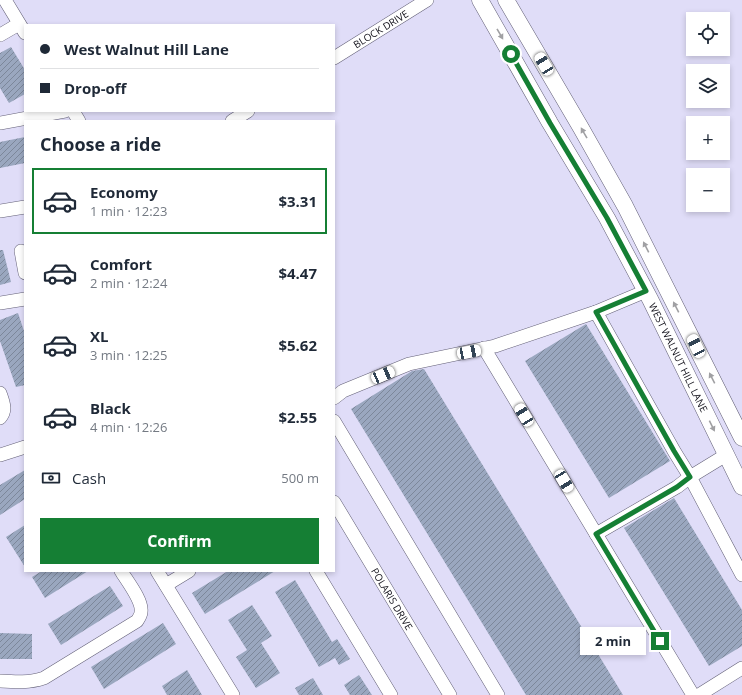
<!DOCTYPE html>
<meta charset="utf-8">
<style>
body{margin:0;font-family:"Open Sans",sans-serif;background:#f6f6f7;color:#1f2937;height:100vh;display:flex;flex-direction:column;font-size:15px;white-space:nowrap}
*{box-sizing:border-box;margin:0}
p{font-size:13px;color:#747a83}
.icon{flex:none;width:22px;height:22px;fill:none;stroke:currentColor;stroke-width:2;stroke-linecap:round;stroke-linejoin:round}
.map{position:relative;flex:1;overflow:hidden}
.panel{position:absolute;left:24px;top:120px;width:311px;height:452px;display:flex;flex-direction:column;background:#fff;border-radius:0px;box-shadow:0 2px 6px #0003}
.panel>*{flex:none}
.guide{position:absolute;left:24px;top:24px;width:311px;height:88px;border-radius:0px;box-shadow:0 2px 6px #0003;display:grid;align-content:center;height:88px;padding:0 16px;background:#fff}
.controls{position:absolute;left:686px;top:12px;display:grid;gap:8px}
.controls a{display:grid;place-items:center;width:44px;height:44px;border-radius:0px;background:#fff;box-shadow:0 2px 6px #0003;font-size:20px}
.end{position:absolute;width:18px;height:18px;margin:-9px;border:5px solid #157f34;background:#fff;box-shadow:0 0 0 2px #fff}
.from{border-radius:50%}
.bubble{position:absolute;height:28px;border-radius:0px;background:#fff;box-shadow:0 2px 6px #0003;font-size:13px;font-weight:700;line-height:28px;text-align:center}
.car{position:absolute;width:12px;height:24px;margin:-12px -6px;border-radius:5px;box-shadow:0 0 3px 1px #0007;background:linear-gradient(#fff 24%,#345 0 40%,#fff 0 76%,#345 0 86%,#fff 0)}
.guide b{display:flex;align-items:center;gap:14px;height:38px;font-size:15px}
.guide b+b{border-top:1px solid #e0e1e3}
.guide i{width:10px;height:10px;background:#1f2937}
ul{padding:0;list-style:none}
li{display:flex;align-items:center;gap:12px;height:66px;margin:0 8px 6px;padding:0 8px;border:2px solid transparent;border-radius:0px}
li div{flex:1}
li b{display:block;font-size:15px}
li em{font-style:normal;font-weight:700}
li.on{border-color:#157f34}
li>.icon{width:36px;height:36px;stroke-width:1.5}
h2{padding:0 16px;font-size:18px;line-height:48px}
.pay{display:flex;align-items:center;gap:10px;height:44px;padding:0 16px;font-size:15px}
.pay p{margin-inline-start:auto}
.button{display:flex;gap:8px;margin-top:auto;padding:8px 16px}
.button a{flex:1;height:46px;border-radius:0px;background:#157f34;color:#fff;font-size:16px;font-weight:700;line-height:46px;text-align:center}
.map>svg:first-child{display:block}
.building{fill:url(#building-hatch)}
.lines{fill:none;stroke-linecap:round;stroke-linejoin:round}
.minor-casing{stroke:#636077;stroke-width:14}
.major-casing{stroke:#636077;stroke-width:17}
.minor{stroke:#fff;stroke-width:13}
.major{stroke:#fff;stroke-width:16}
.oneway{fill:#a0a0a3}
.route{stroke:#157f34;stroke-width:5}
.labels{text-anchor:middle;stroke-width:4;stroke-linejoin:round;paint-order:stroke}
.street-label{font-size:10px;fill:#12111a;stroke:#eeecfc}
</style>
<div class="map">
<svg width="742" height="695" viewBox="0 0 742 695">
<defs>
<pattern id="building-hatch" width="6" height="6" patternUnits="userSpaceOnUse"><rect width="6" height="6" fill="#9aa7bf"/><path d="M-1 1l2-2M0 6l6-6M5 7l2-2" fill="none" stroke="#7c879a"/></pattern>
</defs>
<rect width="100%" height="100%" fill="#e0ddf8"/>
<g class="building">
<polygon points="11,47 25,70 25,94 9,103 0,88 0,53"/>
<polygon points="25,137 25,163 0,168 0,142"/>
<polygon points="0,250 3,250 11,282 0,285"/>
<polygon points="18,313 25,334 25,385 16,387 0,341 0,320"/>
<polygon points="586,324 670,461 609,498 525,361"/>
<polygon points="424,369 623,695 526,695 351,409 412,371"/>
<polygon points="25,470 25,499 0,515 0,485"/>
<polygon points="674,498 742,610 742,646 709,666 624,528"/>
<polygon points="25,525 25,567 6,537"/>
<polygon points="42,571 88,571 45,598 32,577"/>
<polygon points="228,571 275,571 205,614 192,593"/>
<polygon points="295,580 332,642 337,639 350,659 339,665 335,658 319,667 275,592"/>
<polygon points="110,586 123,606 61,645 48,624"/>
<polygon points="252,605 272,636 261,643 280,673 256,688 236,657 247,650 228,620"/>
<polygon points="163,623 176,644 104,689 91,667"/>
<polygon points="0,633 32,634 32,659 0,659"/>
<polygon points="187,670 202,695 167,695 162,686"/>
<polygon points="359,675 372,695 350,695 344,685"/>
<polygon points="313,678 323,695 299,695 295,688"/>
</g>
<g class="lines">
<g class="minor-casing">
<g id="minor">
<polyline points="5,0 25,33"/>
<polyline points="0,35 19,24"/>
<path id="s1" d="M 334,58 L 427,0"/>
<polyline points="73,111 79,121"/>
<polyline points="232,121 248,111"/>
<polyline points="0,123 65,111"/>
<polyline points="0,211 25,207"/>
<polyline points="21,251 25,273"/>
<polyline points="0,303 25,299"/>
<polyline points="596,312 674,451 690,477 742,575"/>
<polyline points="484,348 693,695"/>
<path d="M 0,393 C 3,402 7,410 0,418"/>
<polyline points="334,398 343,391 409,364 495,346 596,312 646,291"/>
<polyline points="334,421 498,695"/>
<polyline points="0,455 25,447"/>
<path id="s2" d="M 334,502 L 450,695"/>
<polyline points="596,534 677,487 690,477 726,455"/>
<polyline points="157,571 233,695"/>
<polyline points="316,571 391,695"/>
<polyline points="166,585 189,571"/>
<path d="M 0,681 C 15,682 30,683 44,678 L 137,621 C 139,618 141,615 141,612 C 143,601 127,581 121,571"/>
<polyline points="699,695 742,668"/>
</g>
</g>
<g class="major-casing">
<g id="major">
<path id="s3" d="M 480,0 L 550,123 L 607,218 L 650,299 L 742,487"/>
<polyline points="506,0 581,128 625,206 742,438"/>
</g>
</g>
<use href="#minor" class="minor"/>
<use href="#major" class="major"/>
</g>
<defs><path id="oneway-solid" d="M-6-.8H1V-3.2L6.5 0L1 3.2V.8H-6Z"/></defs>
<g class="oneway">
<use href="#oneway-solid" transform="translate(500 34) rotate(60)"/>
<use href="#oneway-solid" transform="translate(584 133) rotate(-120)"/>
<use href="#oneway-solid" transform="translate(646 247) rotate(-117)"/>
<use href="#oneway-solid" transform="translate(676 307) rotate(-117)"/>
<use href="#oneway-solid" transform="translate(712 378) rotate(-117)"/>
<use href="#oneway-solid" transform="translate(712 426) rotate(64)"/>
</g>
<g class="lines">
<polyline class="route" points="511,54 550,123 607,218 646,291 596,312 674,451 690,477 677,487 596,534 660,641"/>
</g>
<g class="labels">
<g class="street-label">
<text dy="4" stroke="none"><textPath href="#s1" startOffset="55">BLOCK DRIVE</textPath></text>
<text dy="4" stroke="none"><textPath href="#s3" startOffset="409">WEST WALNUT HILL LANE</textPath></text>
<text dy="4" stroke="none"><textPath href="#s2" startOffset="113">POLARIS DRIVE</textPath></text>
</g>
</g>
</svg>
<div class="controls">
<a><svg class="icon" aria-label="locate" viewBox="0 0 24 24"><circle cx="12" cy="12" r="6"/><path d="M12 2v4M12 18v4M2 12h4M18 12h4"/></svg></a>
<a><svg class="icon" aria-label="layers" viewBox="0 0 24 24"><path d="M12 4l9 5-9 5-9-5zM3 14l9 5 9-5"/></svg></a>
<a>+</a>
<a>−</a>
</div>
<i class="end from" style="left:511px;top:54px"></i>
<i class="end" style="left:660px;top:641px"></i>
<div class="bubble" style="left:580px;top:627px;width:66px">2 min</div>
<i class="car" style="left:544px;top:64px;rotate:329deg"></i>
<i class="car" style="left:696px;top:346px;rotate:334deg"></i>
<i class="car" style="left:469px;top:352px;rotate:79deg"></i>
<i class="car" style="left:383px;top:375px;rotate:67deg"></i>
<i class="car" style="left:524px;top:415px;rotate:329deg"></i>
<i class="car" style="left:564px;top:481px;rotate:149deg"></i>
<div class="guide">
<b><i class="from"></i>West Walnut Hill Lane</b>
<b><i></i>Drop-off</b>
</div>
<section class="panel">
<h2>Choose a ride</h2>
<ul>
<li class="on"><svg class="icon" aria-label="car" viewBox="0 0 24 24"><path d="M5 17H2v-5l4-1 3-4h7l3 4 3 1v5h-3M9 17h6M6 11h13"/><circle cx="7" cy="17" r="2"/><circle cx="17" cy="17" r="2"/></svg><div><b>Economy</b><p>1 min · 12:23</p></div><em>$3.31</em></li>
<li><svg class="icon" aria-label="car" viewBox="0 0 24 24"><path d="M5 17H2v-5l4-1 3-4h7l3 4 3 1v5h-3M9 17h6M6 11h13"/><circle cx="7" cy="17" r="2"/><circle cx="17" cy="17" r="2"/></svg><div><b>Comfort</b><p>2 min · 12:24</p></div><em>$4.47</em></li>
<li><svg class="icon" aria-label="car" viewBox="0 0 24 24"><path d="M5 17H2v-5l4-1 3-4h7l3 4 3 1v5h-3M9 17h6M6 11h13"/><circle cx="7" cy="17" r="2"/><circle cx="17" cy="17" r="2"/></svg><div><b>XL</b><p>3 min · 12:25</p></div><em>$5.62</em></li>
<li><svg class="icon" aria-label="car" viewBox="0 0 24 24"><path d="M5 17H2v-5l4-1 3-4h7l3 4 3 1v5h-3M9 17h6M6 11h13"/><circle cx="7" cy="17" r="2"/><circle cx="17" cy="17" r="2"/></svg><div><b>Black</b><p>4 min · 12:26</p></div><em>$2.55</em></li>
</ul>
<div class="pay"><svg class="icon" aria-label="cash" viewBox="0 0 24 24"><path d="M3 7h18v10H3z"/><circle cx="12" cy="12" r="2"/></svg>Cash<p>500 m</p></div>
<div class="button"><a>Confirm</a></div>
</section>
</div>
